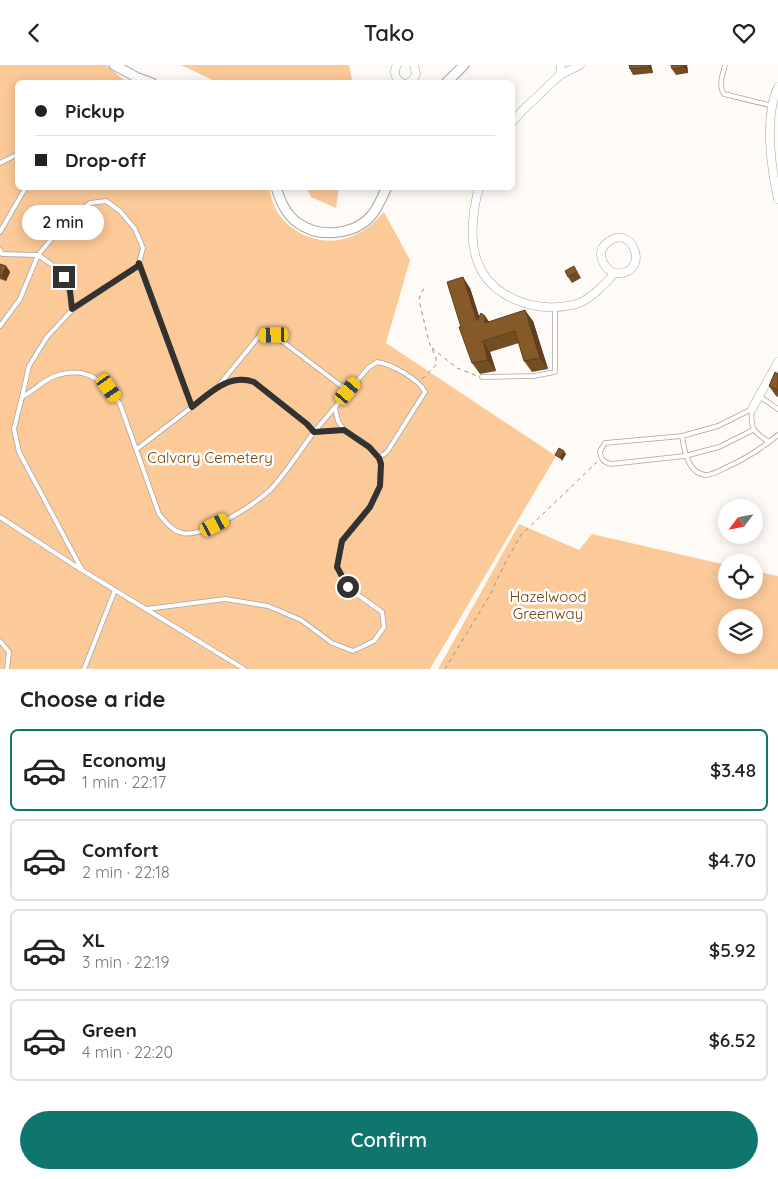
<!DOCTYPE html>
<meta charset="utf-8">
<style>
body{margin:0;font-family:Quicksand,sans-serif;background:#f6f6f6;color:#222;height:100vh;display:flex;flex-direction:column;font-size:19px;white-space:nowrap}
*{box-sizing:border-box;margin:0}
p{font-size:16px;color:#767676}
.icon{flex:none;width:28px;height:28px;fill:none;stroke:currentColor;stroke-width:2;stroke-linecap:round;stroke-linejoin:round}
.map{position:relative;height:604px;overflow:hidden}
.side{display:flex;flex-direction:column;background:#fff;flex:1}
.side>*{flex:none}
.banner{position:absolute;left:15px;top:15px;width:500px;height:110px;border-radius:8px;box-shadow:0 2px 12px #0003;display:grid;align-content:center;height:110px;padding:0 20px;background:#fff}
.needle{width:32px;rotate:238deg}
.fabs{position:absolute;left:718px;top:434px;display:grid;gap:10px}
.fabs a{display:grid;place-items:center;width:45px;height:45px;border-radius:50%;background:#fff;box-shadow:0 2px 12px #0003;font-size:25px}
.end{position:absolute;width:22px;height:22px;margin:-11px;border:6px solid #333230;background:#fff;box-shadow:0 0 0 2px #fff}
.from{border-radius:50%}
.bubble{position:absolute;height:35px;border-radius:18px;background:#fff;box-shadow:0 2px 12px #0003;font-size:16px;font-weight:600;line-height:35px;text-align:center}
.car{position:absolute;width:15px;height:30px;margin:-15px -8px;border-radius:6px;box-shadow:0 0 4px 1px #0007;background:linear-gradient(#f5c518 24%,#345 0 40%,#f5c518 0 76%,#345 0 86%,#f5c518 0)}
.banner b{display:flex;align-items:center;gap:18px;height:48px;font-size:19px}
.banner b+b{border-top:1px solid #e0e0e0}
.banner i{width:12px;height:12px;background:#222}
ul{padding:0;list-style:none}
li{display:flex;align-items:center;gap:15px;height:82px;margin:0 10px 8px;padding:0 10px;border:2px solid #e0e0e0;border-radius:8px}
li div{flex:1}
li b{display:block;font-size:19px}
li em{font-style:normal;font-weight:600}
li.active{border-color:#0f766e}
li>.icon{width:45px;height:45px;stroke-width:1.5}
h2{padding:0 20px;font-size:22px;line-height:60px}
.cta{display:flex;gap:10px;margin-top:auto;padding:10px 20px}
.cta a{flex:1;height:58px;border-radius:30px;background:#0f766e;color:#fff;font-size:20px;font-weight:600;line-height:58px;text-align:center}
header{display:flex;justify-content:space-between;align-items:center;height:65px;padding:0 20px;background:#fff;font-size:22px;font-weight:600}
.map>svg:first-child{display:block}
.green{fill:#fcc998;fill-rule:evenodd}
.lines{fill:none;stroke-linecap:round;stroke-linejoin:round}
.service-casing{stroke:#a8a4a0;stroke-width:5.5}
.minor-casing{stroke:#a8a4a0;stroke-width:9}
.tertiary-casing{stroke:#a8a4a0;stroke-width:11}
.path{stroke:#959390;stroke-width:1;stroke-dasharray:4 4;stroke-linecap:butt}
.service{stroke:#fff;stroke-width:4}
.minor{stroke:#fff;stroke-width:8}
.tertiary{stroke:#fff;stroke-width:9}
.wall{fill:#734d23}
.shaded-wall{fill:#5e3e1d}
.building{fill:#865929;stroke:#5e3e1d}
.route{stroke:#333230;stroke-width:6}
.labels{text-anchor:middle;stroke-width:5;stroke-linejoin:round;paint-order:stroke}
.park-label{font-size:15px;fill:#76460b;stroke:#fff}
</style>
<header><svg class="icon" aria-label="back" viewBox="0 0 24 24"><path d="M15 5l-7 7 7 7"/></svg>Tako<svg class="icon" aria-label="heart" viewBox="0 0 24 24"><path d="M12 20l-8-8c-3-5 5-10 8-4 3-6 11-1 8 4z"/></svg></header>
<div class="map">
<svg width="778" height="604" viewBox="0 0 778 604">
<rect width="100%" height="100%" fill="#fefaf6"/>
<g class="green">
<path d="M 0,0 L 106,0 L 123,14 L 133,17 L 18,18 L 18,122 L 269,123 C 271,132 274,143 280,151 C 298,174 331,183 357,169 C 368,164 376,155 384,147 L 410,195 L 386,278 L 556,391 L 430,604 L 0,604 Z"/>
<polygon points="181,0 349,0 352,15 352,18 217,17"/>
<polygon points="307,123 339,123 336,143 311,132"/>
<path d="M 519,459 L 579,485 L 592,469 L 726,500 L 726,525 L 754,525 L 754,506 L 778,511 L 778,604 L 438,604 ZM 754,552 L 754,580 L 726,580 L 726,552 Z"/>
</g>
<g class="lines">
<g class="service-casing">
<g id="service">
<path d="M 725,0 C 723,9 718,20 724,29 L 773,41"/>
<polyline points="0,98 18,89"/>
<polyline points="0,167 26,122"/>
<polyline points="0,185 2,189 38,190 51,199 64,212 70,226 72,245"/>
<polyline points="139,199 192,342"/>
<path d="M 0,261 L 20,234 L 38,190 L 68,154 L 90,138 L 106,136 L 120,146 L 135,164 L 143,183 L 138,201 L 72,245 L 47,272 L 29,301 L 22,332 C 33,326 44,315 55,311 C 86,300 103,315 120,339 L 159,449 C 165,456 172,466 182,468 C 203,473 254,440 270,425 C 284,411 301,384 314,367 L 344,365 L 369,381 L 379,393 L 381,399 L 380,421 L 370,442 L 342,476 L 337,502 L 347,522 L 382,547 L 384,562 L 374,576 L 353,586 L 332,578 L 301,555 L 268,541 L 225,534 L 147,544"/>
<polyline points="482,312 534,311 555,307 555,242"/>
<polyline points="220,319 260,270 274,270 348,326"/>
<polyline points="759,331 778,344"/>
<polyline points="22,332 14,364 19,387 82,505 244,604"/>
<polyline points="335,343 338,356 344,365"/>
<path d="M 753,365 L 719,382 L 685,391 L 611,399 C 603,397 601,394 600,386 L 605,378 L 682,371 L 718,361 L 752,344 C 750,363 753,367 769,377"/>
<path d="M 682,371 C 684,384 688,410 707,410 C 715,409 722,404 729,401 C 747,393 763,382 778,370"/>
<path d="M 137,384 L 218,322 C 231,315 240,312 254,317 L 307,359 L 314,367 L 368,303 L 377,297 C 391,299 419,314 425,327 L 387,387 L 379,393"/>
<polyline points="0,452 80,504"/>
<polyline points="0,576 9,587 7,604"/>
<polyline points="84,604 115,525"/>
</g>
</g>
<g class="minor-casing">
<g id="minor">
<path d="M 397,0 C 393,7 395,14 402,18"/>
<polyline points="560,10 561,0"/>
<polyline points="408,18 413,15 416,9 414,0"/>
<path d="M 778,22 C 764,52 771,103 778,134"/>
<polyline points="512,57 523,45 560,10 580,0"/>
<path d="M 479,122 C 473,145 469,175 478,198 C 493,236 543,250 579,238 C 590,234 608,217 614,208 C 652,212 634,157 608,177 C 595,186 602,202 614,208"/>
<polyline points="752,344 778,297"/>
</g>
</g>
<g class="tertiary-casing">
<g id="tertiary">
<polyline points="114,0 138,13 152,18"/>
<polyline points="446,18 464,0"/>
<path d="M 276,122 C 280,136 286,150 298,158 C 320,174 358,170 374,147 C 379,140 383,130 387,122"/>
</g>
</g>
<g class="path">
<polyline points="432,283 457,303 477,311"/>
<polyline points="422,314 436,300 436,293 429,277 419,235 421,228 425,222"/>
<polyline points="445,604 490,530 504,500 521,470 597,397"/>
</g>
<use href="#service" class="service"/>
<use href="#minor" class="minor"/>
<use href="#tertiary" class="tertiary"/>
</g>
<g class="wall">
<polygon points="629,0 651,0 653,8 633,10 630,4"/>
<polygon points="687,0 688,8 676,10 672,4"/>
<polygon points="0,199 6,201 10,207 6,216 0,214"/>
<polygon points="577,206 581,213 572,218 568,212"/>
<polygon points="470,223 479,251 489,257 533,256 548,304 532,307 524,296 519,278 490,287 496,306 480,309 472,298 461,262"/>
<polygon points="778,309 778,332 776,331 769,321"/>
</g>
<g class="shaded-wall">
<polygon points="649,0 651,0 653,8 649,2"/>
<polygon points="684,0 687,0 688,8 684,2"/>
<polygon points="6,201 10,207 6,216 2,211"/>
<polygon points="463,212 470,223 484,267 477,256"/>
<polygon points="525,245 533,256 548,304 540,293"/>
<polygon points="485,251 493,262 485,258"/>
<polygon points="483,276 490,287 496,306 488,295"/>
<polygon points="564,386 566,389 562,396 560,393"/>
</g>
<g class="building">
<polygon points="629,0 649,0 649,2 630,4"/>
<polygon points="671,0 684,0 684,2 672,4"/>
<polygon points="0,199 6,201 2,211 0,210"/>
<polygon points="574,201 577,207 568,212 565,206"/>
<polygon points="463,212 477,256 481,248 485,251 485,258 525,245 540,293 524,296 515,266 483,276 488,295 472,298 459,262 461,262 447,217"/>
<polygon points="775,307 778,309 778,325 769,321"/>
<polygon points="559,383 564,386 560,393 555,390"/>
</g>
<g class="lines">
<path class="route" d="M 64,212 L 70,226 L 72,244 L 138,201 L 139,198 L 192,342 C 210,328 229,308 254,317 L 307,359 L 314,367 L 344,365 L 369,382 L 379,393 L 381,399 L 380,421 L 370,442 L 342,476 L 337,502 L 348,522"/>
</g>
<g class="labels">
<g class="park-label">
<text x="210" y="398">Calvary Cemetery</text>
<text x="548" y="537">Hazelwood<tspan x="548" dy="17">Greenway</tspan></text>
</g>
</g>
</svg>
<div class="fabs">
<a><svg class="needle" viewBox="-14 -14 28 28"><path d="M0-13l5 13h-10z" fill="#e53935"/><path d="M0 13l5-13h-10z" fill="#767676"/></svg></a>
<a><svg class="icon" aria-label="locate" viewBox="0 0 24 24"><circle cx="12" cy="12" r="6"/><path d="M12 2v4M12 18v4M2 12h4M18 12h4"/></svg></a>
<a><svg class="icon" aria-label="layers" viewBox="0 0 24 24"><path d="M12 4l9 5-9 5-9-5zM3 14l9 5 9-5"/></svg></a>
</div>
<i class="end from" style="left:348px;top:522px"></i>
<i class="end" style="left:64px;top:212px"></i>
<div class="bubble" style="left:22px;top:140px;width:82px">2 min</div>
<i class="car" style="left:274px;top:270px;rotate:268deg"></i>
<i class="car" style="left:109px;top:323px;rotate:145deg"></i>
<i class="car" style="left:348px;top:326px;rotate:40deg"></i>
<i class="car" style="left:215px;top:460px;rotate:63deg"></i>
<div class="banner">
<b><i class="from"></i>Pickup</b>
<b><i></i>Drop-off</b>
</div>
</div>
<section class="side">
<h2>Choose a ride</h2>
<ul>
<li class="active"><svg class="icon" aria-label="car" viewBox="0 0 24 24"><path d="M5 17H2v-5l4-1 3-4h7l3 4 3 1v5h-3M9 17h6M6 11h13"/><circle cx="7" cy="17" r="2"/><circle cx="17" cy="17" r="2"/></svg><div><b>Economy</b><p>1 min · 22:17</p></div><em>$3.48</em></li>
<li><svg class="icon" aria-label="car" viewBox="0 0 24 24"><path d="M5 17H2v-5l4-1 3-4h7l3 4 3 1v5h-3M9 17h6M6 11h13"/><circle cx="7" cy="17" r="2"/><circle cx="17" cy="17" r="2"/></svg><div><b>Comfort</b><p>2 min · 22:18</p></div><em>$4.70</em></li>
<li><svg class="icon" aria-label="car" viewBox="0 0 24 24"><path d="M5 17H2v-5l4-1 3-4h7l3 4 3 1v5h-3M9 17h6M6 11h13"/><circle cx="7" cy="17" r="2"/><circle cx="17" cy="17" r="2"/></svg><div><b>XL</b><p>3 min · 22:19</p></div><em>$5.92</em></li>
<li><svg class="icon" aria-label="car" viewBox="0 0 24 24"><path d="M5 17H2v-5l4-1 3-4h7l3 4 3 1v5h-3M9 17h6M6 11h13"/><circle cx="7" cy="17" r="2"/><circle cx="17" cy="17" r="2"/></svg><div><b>Green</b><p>4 min · 22:20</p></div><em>$6.52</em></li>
</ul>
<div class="cta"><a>Confirm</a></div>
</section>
